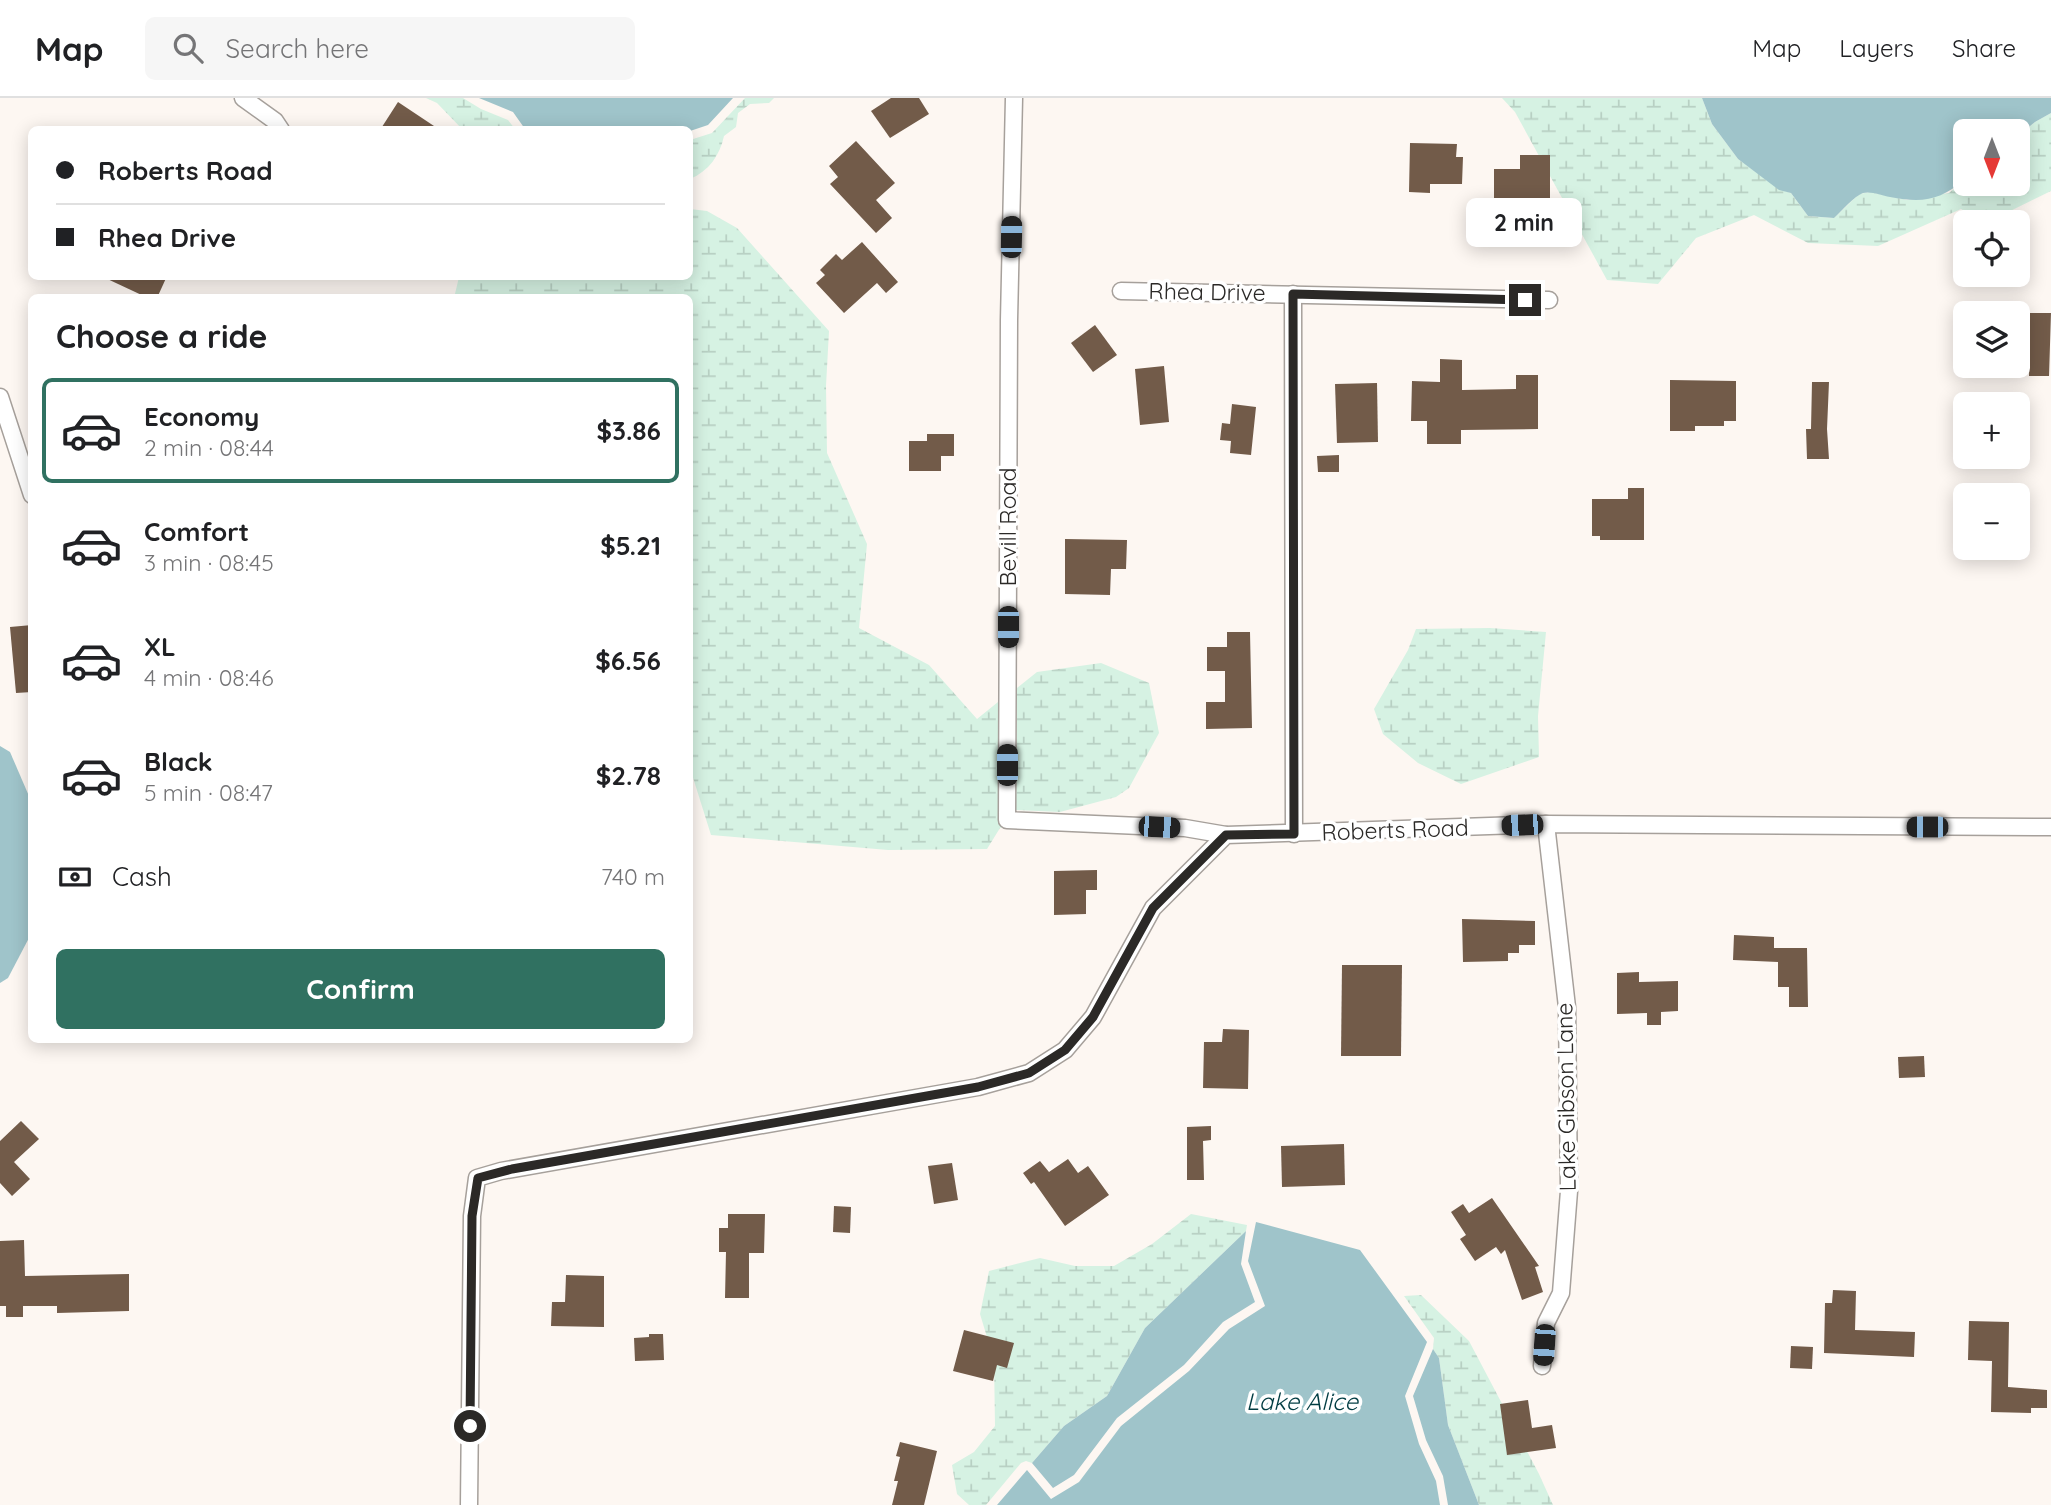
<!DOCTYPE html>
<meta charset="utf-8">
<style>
body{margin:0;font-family:Quicksand,sans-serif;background:#f6f6f6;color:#202124;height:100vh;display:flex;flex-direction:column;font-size:26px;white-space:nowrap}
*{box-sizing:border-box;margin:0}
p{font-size:23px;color:#757577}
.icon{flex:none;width:38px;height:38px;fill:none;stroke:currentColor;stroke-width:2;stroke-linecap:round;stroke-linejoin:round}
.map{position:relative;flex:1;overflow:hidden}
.details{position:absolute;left:28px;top:196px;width:665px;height:749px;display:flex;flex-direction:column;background:#fff;border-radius:10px;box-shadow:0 4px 18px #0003}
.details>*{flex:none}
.guide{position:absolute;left:28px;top:28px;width:665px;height:154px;border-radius:10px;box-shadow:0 4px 18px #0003;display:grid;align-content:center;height:154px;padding:0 28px;background:#fff}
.needle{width:46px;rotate:180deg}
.tools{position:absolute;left:1953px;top:21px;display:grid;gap:14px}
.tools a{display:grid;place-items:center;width:77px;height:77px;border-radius:10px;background:#fff;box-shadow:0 4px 18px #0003;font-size:35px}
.end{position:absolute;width:32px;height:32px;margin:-16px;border:9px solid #2b2927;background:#fff;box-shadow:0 0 0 4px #fff}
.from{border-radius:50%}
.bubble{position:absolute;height:49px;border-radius:10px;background:#fff;box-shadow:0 4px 18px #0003;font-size:23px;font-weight:700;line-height:49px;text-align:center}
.car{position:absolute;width:21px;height:42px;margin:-21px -10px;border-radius:9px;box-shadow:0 0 5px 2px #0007;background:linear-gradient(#222 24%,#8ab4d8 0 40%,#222 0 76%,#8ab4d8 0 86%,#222 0)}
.guide b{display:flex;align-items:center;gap:24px;height:66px;font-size:26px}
.guide b+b{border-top:2px solid #e0e0e0}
.guide i{width:18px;height:18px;background:#202124}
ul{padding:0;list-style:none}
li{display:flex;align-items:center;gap:21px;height:105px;margin:0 14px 10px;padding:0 14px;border:4px solid transparent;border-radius:10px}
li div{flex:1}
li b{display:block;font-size:26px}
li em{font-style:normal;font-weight:700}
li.selected{border-color:#307161}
li>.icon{width:63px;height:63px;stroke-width:1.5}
h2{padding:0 28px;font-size:32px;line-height:84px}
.pay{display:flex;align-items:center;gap:18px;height:77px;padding:0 28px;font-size:26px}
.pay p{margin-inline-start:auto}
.cta{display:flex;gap:14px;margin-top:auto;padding:14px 28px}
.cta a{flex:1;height:80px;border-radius:10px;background:#307161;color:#fff;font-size:28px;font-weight:700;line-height:80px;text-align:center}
header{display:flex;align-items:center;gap:42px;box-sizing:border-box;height:98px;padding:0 35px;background:#fff;border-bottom:2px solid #e0e0e0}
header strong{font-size:33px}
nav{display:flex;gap:38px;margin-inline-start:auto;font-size:24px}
.search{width:490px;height:63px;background:#f6f6f6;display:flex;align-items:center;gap:18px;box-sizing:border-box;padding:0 24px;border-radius:10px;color:#757577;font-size:26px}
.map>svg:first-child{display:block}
.wetland{fill:url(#wetland-marsh)}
.water{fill:#9fc4ca}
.building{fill:#725b49}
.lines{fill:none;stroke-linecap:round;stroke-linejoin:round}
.street-casing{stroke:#a6a09b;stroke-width:19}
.street{stroke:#fff;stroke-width:16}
.route{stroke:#2b2927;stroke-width:9}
.labels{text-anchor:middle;stroke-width:7;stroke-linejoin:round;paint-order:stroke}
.street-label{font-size:23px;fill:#2b2927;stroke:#fff}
.water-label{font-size:24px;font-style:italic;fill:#003c42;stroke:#fff}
</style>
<header>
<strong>Map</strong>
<div class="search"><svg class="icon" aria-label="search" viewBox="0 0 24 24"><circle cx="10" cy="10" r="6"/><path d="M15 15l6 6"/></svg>Search here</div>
<nav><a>Map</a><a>Layers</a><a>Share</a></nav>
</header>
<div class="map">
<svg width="2051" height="1407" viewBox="0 0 2051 1407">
<defs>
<pattern id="wetland-marsh" width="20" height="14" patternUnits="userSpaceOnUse" patternTransform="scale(1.75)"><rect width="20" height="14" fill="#d6f2e3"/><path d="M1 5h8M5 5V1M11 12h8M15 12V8" fill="none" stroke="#b8d0c3"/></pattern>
</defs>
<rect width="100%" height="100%" fill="#fdf7f2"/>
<g class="wetland">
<polygon points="426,0 463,0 481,11 508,22 515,31 462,31 437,5"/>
<path d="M 745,0 L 774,0 L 769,5 L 750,6 L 738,15 L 736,29 L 724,38 C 720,57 709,73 690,81 L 690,42 L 712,35 Z"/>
<polygon points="1502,0 1702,0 1712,26 1738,61 1779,91 1791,95 1808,118 1834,120 1859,96 1870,94 1907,102 1949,95 1965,81 1965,86 2018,86 2018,38 2035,24 2051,15 2051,93 1988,124 1983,124 1961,111 1878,148 1808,145 1754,117 1696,140 1658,186 1607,182 1515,14"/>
<polygon points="690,111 707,113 737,130 829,233 826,288 827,355 867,446 859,530 929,567 977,621 998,604 998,722 1003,729 1000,730 987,751 888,752 711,737 690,670 690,200 454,200 459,179 690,178"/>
<polygon points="1490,530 1546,534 1538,618 1539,659 1461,686 1418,665 1383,636 1374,611 1408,552 1416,531"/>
<polygon points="1101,565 1149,585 1159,635 1129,690 1116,699 1060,714 1016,712 1017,590 1037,574"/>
<polygon points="1191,1116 1247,1127 1246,1133 1145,1230 1107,1298 1064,1328 1032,1365 1026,1363 1021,1365 986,1407 969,1407 957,1396 952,1367 974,1354 995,1328 994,1262 980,1216 989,1173 1040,1160 1075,1168 1114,1168 1152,1146"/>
<polygon points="1421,1197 1469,1243 1539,1376 1553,1407 1479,1407 1448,1327 1439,1260 1433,1251 1434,1240 1404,1198"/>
</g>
<g class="water">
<polygon points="479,0 733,0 708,27 690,33 690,32 525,31 513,14"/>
<path d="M 1702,0 L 2051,0 L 2051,15 L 2035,24 L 2018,38 L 2018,33 L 1965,33 L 1965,81 C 1940,103 1922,105 1890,99 C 1881,97 1871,93 1863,95 C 1854,98 1842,113 1834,120 L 1808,118 L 1791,95 L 1779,92 L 1738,61 L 1712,26 Z"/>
<polygon points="0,648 10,654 32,705 30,838 8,880 0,885"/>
<polygon points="1256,1124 1360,1152 1427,1244 1405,1298 1419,1346 1436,1383 1440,1407 997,1407 1027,1372 1051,1401 1079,1384 1121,1328 1189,1273 1229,1231 1265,1208 1248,1163"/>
<polygon points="1246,1133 1241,1166 1255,1204 1223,1224 1184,1267 1117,1320 1074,1377 1053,1390 1032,1365 1064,1328 1107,1298 1145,1230"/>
<polygon points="1433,1251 1439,1260 1448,1327 1479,1407 1448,1407 1443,1378 1426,1342 1413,1298"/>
</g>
<g class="building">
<polygon points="891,0 919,0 929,16 890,40 871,13"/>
<polygon points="398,4 440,32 380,32"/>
<polygon points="856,43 895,85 876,102 892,120 876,135 830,86 838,79 829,68"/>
<polygon points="1410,45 1457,46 1456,59 1463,59 1462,86 1430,86 1430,95 1409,94"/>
<polygon points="1520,57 1550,57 1550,125 1527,125 1527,116 1494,116 1494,71 1520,71"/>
<polygon points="862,144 898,184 886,195 877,185 844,215 816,185 825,177 820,172 836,156 842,162"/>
<polygon points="101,178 167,178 157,200 148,200"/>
<polygon points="2030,215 2051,215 2049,278 2029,278"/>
<polygon points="1095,227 1117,257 1093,274 1071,245"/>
<polygon points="1440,261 1462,262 1462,292 1516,291 1516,277 1538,277 1538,331 1461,332 1461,346 1427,346 1427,323 1411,323 1412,283 1440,284"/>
<polygon points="1164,268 1169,324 1140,327 1135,271"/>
<polygon points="1670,282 1736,283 1736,323 1724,323 1724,328 1695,328 1695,333 1670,333"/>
<polygon points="1812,284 1829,284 1827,331 1829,361 1807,361 1806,331 1811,331"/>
<polygon points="1377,285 1378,344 1337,345 1335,286"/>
<polygon points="1232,306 1256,309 1251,357 1230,355 1231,343 1220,342 1222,325 1230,326"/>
<polygon points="927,336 954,336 954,358 941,358 941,373 909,373 909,343 927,343"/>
<polygon points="1339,357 1339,374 1318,374 1317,358"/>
<polygon points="1628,390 1644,390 1644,442 1600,442 1600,438 1592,438 1592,401 1628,401"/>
<polygon points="1065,441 1127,442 1126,471 1111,471 1110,497 1065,496"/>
<polygon points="32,527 32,594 16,595 10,529"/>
<polygon points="1227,534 1250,534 1252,630 1206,631 1206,604 1225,604 1225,573 1207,573 1207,549 1227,549"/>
<polygon points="1097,772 1097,792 1086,792 1086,816 1054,817 1054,773"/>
<polygon points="1462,821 1535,823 1535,847 1519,847 1519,855 1508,855 1508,863 1463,864"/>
<polygon points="1734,837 1774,839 1774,850 1807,850 1808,909 1789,909 1789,889 1778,889 1778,864 1733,862"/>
<polygon points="1342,867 1402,867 1401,958 1341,958"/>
<polygon points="1639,874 1639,884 1678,883 1678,913 1661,914 1661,927 1647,927 1647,915 1617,916 1617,875"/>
<polygon points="1223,931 1249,932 1248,991 1203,990 1204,944 1222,944"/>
<polygon points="1924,958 1925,979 1899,980 1898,959"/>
<polygon points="21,1023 39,1041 14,1064 30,1081 12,1098 0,1085 0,1043"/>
<polygon points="1211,1028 1211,1042 1203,1043 1204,1082 1187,1082 1187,1029"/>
<polygon points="1344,1046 1345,1087 1282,1089 1281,1048"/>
<polygon points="1068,1061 1078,1075 1088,1068 1109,1097 1065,1128 1034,1084 1031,1086 1023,1075 1040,1063 1049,1074"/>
<polygon points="952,1065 958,1102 934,1106 928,1068"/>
<polygon points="1492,1100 1539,1168 1535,1169 1543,1194 1522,1202 1505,1152 1501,1156 1496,1149 1475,1163 1460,1141 1466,1137 1451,1114 1463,1106 1469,1115"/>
<polygon points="834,1108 851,1109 850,1135 833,1134"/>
<polygon points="728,1116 765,1116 764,1155 749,1155 749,1200 725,1200 726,1154 719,1154 719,1130 728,1130"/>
<polygon points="24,1142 25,1178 129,1176 129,1213 57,1215 57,1208 23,1208 23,1219 6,1219 6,1208 0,1208 0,1143"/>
<polygon points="566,1177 604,1178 604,1229 551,1228 552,1204 565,1204"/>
<polygon points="1833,1192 1856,1193 1855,1232 1915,1234 1914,1259 1824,1255 1825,1205 1832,1205"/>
<polygon points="1969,1223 2009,1224 2008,1289 2047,1292 2047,1310 2031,1310 2031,1315 1991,1314 1992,1263 1968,1262"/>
<polygon points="964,1232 1014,1245 1007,1270 997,1267 993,1283 953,1273"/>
<polygon points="649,1236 663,1236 664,1262 635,1263 634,1240 649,1239"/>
<polygon points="1791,1248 1813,1249 1812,1271 1790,1270"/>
<polygon points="1528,1302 1532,1330 1552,1327 1556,1350 1507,1357 1500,1306"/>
<polygon points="900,1344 937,1353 924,1407 892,1407 898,1383 894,1383 900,1359 896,1358"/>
</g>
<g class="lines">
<g class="street-casing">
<g id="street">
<polyline points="243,0 275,23 281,32"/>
<polyline points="1014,0 1009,222 1007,722 1185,730 1226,737"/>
<polyline points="1121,193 1549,202"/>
<polyline points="1293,196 1294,736"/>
<polyline points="0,299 32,397"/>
<polyline points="1542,1268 1546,1225 1561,1195 1569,1093 1567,909 1546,726"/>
<polyline points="469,1407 472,1118 477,1080 501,1073 978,989 1029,975 1065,952 1093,919 1153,810 1226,737 1546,726 2051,729"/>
</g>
</g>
<use href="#street" class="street"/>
</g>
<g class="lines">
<polyline class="route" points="470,1328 472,1118 478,1080 512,1071 978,989 1029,975 1065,952 1093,919 1153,810 1226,737 1294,736 1293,196 1525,202"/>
</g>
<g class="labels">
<g class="street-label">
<text transform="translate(1207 194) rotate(1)" y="8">Rhea Drive</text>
<text transform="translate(1008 429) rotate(-90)" y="8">Bevill Road</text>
<text transform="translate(1395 732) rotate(-2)" y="8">Roberts Road</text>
<text transform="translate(1566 999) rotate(-91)" y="8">Lake Gibson Lane</text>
</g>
<g class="water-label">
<text x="1302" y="1312">Lake Alice</text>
</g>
</g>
</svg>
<div class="tools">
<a><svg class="needle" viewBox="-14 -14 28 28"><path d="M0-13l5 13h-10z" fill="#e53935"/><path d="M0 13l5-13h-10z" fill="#757577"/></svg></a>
<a><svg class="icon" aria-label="locate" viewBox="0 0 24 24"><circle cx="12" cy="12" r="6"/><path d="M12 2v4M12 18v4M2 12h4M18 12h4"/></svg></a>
<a><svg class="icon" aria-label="layers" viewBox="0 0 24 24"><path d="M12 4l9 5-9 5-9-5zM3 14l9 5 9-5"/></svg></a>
<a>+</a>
<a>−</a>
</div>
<i class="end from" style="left:470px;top:1328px"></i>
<i class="end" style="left:1525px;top:202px"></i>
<div class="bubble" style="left:1466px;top:100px;width:116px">2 min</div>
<i class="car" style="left:1011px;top:139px;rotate:1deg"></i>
<i class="car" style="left:1008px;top:529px;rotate:180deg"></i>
<i class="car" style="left:1007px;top:667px;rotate:0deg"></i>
<i class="car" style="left:1522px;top:727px;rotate:268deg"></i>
<i class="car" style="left:1159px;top:729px;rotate:93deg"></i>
<i class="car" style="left:1927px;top:729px;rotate:270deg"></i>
<i class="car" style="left:1544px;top:1247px;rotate:184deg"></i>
<div class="guide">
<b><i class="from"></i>Roberts Road</b>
<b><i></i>Rhea Drive</b>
</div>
<section class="details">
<h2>Choose a ride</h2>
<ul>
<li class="selected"><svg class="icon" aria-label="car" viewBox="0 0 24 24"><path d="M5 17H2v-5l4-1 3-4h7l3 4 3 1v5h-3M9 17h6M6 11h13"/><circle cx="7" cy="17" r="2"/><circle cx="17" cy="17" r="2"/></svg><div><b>Economy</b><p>2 min · 08:44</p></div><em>$3.86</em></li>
<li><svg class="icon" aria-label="car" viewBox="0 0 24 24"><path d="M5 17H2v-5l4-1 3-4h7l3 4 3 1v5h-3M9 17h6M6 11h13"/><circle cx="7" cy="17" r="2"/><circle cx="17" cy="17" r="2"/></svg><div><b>Comfort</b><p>3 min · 08:45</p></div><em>$5.21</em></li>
<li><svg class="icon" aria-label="car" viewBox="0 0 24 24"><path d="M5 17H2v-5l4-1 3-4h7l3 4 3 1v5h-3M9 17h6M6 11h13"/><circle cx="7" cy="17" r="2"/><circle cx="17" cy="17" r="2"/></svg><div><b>XL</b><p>4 min · 08:46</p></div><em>$6.56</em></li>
<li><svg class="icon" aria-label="car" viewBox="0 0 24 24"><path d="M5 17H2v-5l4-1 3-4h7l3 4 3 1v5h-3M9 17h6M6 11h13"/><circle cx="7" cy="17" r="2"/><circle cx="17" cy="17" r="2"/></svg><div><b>Black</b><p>5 min · 08:47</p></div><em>$2.78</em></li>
</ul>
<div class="pay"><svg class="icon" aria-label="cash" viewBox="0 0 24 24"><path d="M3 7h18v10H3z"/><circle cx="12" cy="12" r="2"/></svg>Cash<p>740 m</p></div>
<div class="cta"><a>Confirm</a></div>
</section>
</div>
